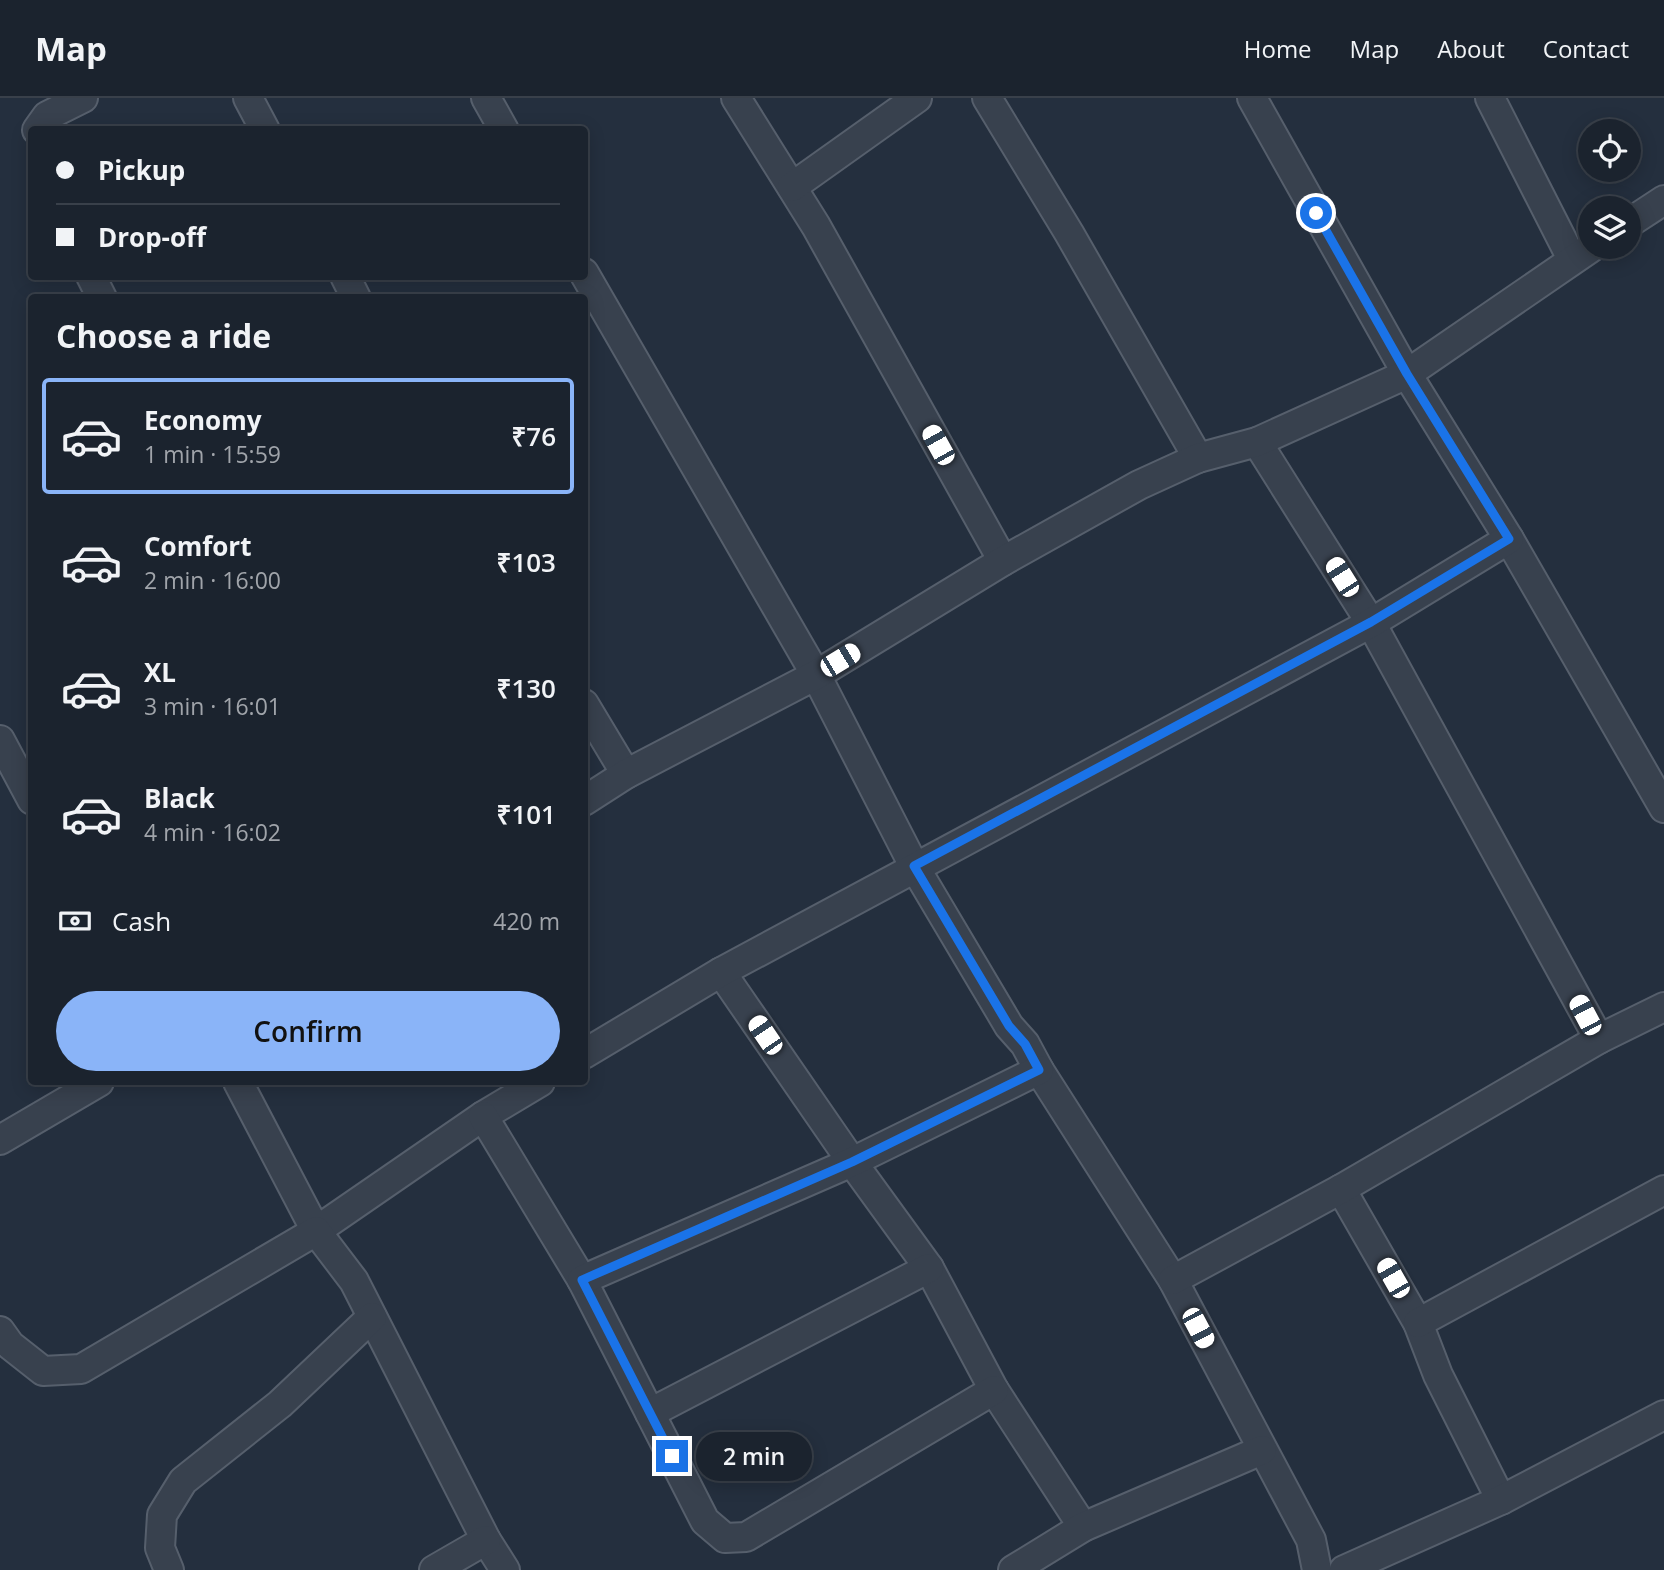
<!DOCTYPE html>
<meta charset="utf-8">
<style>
body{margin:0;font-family:"Open Sans",sans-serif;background:#242b36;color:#f1f3f6;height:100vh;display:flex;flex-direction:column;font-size:26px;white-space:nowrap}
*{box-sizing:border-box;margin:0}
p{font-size:23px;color:#a0a4aa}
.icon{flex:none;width:38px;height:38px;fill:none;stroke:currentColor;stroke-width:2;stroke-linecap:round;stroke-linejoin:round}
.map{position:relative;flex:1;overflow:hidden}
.panel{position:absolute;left:28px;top:196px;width:560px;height:791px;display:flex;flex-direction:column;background:#1b232e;border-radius:7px;box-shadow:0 4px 18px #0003,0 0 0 2px #39404a}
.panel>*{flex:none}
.guide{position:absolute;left:28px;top:28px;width:560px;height:154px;border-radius:7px;box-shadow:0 4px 18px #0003,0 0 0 2px #39404a;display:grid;align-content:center;height:154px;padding:0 28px;background:#1b232e}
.fabs{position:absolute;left:1578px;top:21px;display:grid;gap:14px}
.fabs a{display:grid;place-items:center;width:63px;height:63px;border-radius:50%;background:#1b232e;box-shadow:0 4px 18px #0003,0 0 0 2px #39404a;font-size:35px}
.end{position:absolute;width:32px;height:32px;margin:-16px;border:9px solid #1a73e8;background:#fff;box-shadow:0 0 0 4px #fff}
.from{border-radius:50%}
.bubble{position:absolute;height:49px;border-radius:24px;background:#1b232e;box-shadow:0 4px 18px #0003,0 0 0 2px #39404a;font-size:23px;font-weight:600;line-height:49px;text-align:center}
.car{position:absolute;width:21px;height:42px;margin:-21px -10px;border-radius:9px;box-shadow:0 0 5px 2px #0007;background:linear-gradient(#fff 24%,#345 0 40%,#fff 0 76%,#345 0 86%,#fff 0)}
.guide b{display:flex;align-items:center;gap:24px;height:66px;font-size:26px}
.guide b+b{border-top:2px solid #39404a}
.guide i{width:18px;height:18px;background:#f1f3f6}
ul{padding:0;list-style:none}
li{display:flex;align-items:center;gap:21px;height:116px;margin:0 14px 10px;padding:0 14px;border:4px solid transparent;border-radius:7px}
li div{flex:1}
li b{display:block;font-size:26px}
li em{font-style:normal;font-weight:600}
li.current{border-color:#8ab4f8}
li>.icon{width:63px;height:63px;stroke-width:1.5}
h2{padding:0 28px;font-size:32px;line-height:84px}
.pay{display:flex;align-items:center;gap:18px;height:77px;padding:0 28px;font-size:26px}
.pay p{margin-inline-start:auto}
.button{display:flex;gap:14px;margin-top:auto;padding:14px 28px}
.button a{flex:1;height:80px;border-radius:42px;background:#8ab4f8;color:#111;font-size:28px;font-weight:600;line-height:80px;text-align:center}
header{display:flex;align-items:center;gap:42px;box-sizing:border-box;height:98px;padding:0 35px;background:#1b232e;border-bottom:2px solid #39404a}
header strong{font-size:33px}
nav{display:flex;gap:38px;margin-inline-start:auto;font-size:24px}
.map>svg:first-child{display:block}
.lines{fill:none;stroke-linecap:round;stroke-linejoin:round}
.minor-casing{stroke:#565f6c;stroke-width:32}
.minor{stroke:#38414e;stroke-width:28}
.route{stroke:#1a73e8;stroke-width:9}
</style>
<header>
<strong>Map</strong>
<nav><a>Home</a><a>Map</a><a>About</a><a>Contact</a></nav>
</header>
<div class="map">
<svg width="1664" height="1472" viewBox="0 0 1664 1472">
<rect width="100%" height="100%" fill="#242f3e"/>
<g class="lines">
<g class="minor-casing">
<g id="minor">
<polyline points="248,0 265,32"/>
<polyline points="486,0 504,32"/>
<polyline points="736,0 816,128 1003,463"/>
<polyline points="987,0 1069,135 1198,360"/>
<polyline points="1252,0 1407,276 1509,441 1664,710"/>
<polyline points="1490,0 1572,161"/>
<polyline points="37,32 47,18 83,0"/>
<polyline points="792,89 917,0"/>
<polyline points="1629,125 1664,102"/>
<polyline points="584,175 816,577 914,768 1009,928 1025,946 1039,972 1173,1182 1311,1442 1317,1472"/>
<polyline points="91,178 102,200"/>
<polyline points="345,178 356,200"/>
<polyline points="1257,344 1371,525 1599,941"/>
<polyline points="584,606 626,676"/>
<polyline points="0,642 32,702"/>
<polyline points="584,703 626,676 816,577 1003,463 1139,387 1198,360 1257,344 1407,276 1592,149"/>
<polyline points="721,874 852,1064 929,1170 994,1292 1083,1429"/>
<polyline points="584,956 721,874 1371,525 1509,441"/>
<polyline points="238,984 316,1133 483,1018 540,984"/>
<polyline points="483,1018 582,1182 705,1423 725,1440 746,1439 994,1292"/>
<polyline points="0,1042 99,984"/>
<polyline points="1341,1091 1418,1225 1438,1277 1501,1402"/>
<polyline points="582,1182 852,1064 1039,972"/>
<polyline points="1173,1182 1341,1091 1599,941 1664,909"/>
<polyline points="1418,1225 1664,1092"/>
<polyline points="0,1233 10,1247 43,1273 81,1271 316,1133 354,1183 486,1442 505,1472"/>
<polyline points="650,1315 929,1170"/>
<polyline points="169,1472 160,1450 162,1417 183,1383 280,1306 372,1219"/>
<polyline points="434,1472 486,1442"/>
<polyline points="1013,1472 1083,1429 1262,1352"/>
<polyline points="1344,1472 1501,1402 1664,1317"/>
</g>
</g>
<use href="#minor" class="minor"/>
</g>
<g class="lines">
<polyline class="route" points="672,1358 582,1182 852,1064 1039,972 1025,946 1009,928 914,768 1371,524 1509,441 1407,276 1316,115"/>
</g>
</svg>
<div class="fabs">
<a><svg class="icon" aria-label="locate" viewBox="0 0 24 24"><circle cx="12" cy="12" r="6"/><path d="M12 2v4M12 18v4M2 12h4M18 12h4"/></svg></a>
<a><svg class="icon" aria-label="layers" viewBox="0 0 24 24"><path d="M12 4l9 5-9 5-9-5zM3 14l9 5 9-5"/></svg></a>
</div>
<i class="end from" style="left:1316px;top:115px"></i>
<i class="end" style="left:672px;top:1358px"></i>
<div class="bubble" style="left:696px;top:1334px;width:116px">2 min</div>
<i class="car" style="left:938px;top:347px;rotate:331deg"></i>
<i class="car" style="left:1342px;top:479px;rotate:328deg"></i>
<i class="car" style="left:840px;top:562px;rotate:59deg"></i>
<i class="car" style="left:1585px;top:917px;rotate:332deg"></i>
<i class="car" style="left:765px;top:937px;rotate:326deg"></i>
<i class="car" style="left:1393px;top:1180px;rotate:330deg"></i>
<i class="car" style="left:1198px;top:1230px;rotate:152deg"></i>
<div class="guide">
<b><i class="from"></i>Pickup</b>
<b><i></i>Drop-off</b>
</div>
<section class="panel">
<h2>Choose a ride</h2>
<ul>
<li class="current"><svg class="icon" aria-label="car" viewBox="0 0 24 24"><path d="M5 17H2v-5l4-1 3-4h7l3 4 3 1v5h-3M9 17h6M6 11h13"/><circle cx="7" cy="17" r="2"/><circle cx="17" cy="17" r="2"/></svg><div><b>Economy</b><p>1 min · 15:59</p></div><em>₹76</em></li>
<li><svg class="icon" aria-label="car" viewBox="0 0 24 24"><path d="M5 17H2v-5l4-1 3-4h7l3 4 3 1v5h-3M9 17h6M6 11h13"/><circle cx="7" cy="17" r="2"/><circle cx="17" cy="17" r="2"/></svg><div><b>Comfort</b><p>2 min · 16:00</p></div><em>₹103</em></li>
<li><svg class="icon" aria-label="car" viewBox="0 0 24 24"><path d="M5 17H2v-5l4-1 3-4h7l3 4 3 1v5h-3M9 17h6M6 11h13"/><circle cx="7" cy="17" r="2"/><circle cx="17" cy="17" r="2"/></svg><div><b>XL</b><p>3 min · 16:01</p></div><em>₹130</em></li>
<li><svg class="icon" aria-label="car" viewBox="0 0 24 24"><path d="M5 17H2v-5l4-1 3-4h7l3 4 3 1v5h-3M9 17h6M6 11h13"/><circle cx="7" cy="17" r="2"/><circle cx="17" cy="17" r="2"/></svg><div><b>Black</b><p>4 min · 16:02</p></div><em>₹101</em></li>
</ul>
<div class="pay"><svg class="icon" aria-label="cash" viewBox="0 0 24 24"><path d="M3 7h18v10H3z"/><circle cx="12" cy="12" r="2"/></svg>Cash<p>420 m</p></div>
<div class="button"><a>Confirm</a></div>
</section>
</div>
